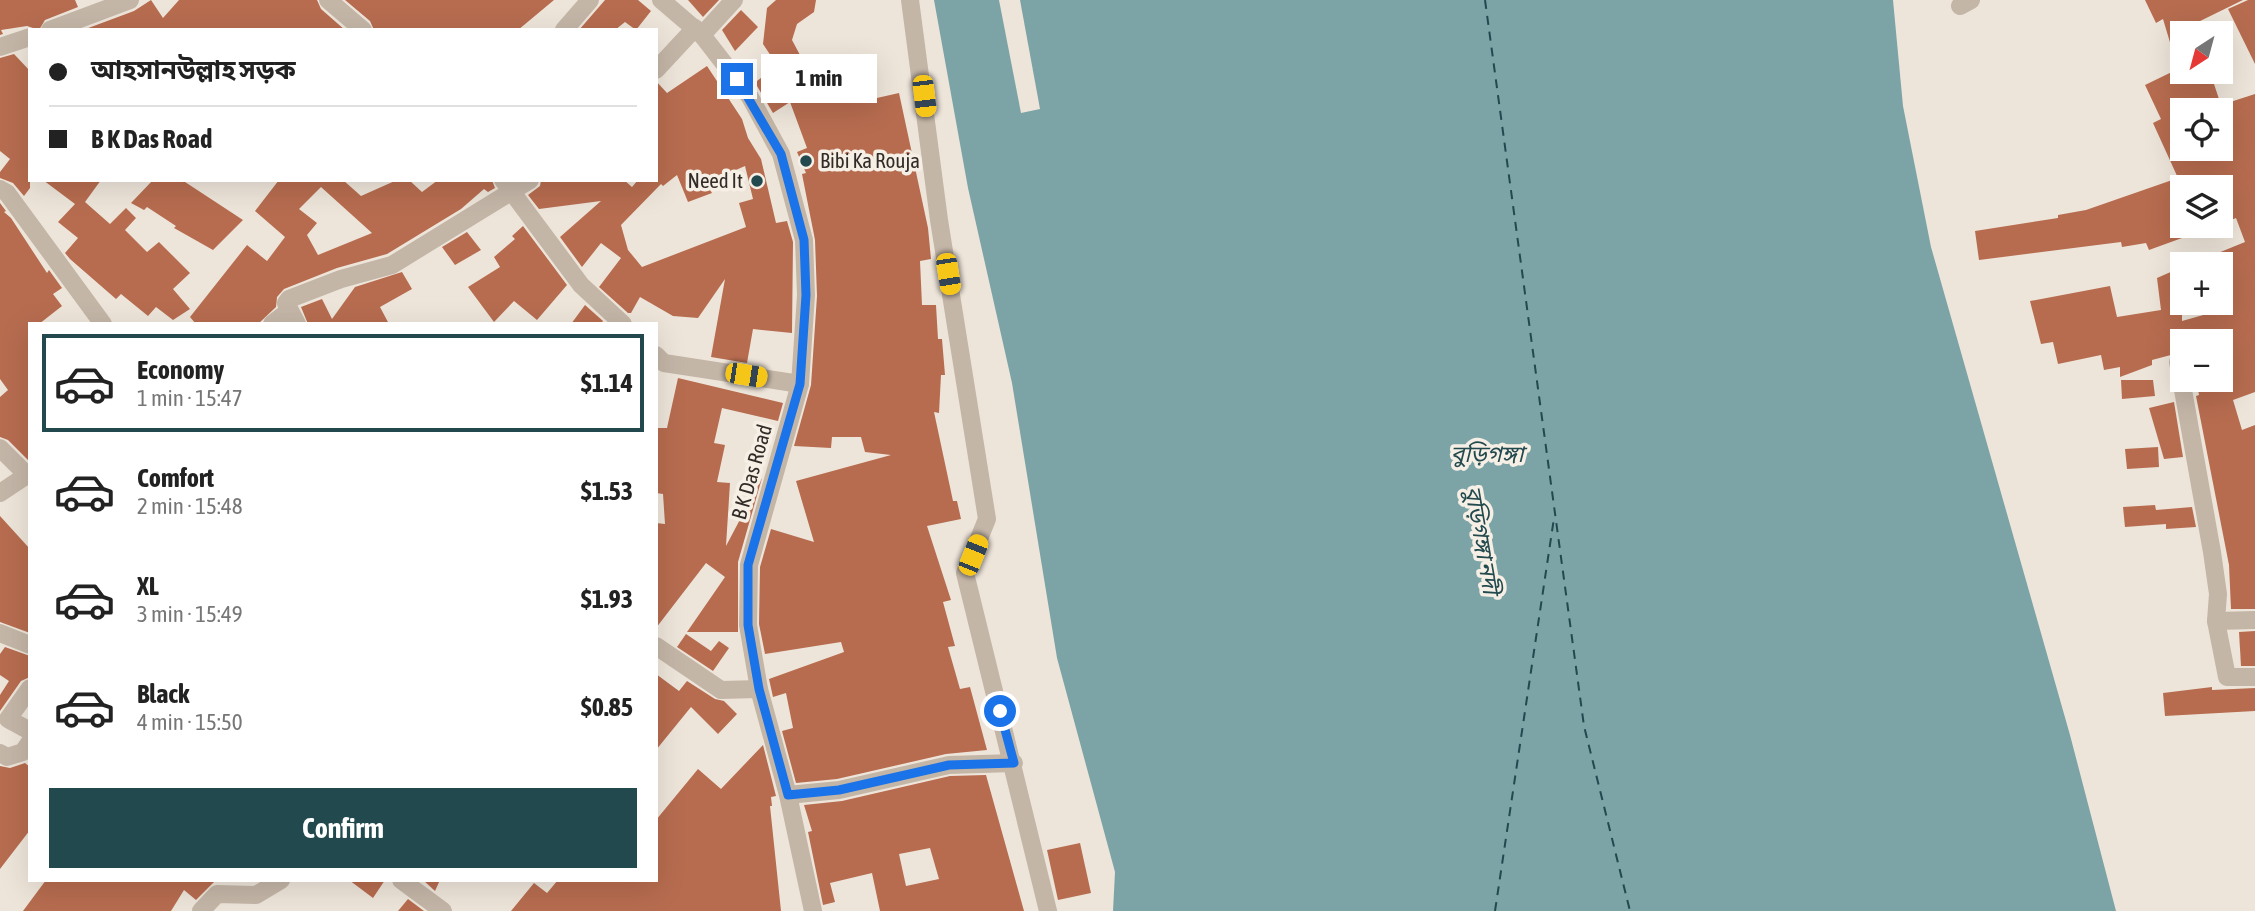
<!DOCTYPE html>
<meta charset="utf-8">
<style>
body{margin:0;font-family:"Asap Condensed","Noto Sans Bengali",sans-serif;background:#f2f2f2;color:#222;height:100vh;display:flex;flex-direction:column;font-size:26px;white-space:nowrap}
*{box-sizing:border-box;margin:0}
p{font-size:23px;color:#767676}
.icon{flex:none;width:38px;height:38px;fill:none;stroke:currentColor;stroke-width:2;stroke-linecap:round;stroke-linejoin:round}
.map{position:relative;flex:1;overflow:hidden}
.side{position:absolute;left:28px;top:322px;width:630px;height:560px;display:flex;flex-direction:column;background:#fff;border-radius:0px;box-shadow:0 7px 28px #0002}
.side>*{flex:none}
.banner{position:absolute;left:28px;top:28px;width:630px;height:154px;border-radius:0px;box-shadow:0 7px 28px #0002;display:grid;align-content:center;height:154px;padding:0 21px;background:#fff}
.needle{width:46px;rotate:216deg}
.fabs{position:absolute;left:2170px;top:21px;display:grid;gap:14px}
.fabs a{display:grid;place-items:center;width:63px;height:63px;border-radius:0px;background:#fff;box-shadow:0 7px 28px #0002;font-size:35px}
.end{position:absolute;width:32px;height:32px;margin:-16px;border:9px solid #1a73e8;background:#fff;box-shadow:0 0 0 4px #fff}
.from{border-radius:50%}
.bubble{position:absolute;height:49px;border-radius:0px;background:#fff;box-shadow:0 7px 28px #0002;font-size:23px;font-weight:700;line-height:49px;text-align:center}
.car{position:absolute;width:21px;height:42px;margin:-21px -10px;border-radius:9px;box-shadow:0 0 5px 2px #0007;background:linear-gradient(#f5c518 24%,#345 0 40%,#f5c518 0 76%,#345 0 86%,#f5c518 0)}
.banner b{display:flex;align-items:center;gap:24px;height:66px;font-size:26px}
.banner b+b{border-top:2px solid #e0e0e0}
.banner i{width:18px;height:18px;background:#222}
ul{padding:12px 0 0;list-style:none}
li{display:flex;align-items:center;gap:21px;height:98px;margin:0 14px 10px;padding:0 7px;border:4px solid transparent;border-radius:0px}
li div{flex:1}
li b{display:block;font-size:26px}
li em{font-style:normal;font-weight:700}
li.current{border-color:#22494e}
li>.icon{width:63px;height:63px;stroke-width:1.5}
.primary-button{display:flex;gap:14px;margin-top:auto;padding:14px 21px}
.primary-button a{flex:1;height:80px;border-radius:0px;background:#22494e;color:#fff;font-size:28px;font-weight:700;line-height:80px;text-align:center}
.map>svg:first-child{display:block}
.water{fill:#7ca4a7}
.pier{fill:#eee5da}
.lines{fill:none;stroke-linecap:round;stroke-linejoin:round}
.ferry{stroke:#22494e;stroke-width:2;stroke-dasharray:9 7;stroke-linecap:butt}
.building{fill:#b76c4f;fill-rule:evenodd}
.minor{stroke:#c4b6a7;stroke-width:18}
.tertiary{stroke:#c4b6a7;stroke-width:18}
.route{stroke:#1a73e8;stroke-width:9}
.poi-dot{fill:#22494e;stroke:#f6efe5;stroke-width:2.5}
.labels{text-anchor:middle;stroke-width:7;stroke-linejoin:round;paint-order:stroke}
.poi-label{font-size:21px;fill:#322b27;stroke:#f6efe5;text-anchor:start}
.street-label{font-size:21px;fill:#322b27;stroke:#f6efe5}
.water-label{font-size:23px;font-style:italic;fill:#22494e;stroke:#f6efe5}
</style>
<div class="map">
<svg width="2255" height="911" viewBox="0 0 2255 911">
<rect width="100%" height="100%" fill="#eee5da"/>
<polygon class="water" points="934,0 1893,0 1903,106 1931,247 2070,735 2116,911 1113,911 1115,872 1057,658 1012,383 968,188"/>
<polygon class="pier" points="999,0 1020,0 1040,109 1021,113"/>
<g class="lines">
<g class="ferry">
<polyline points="1485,0 1584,726 1630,911"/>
<polyline points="1495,911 1554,518"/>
</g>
</g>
<g class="building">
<polygon points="0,0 75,0 78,7 45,20 39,30 27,26 1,30 3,34 0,35"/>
<polygon points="151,0 163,18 179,0 317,0 321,9 345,30 83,30 134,11"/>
<polygon points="345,0 554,0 518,30 374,30 370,21"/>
<polygon points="605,0 638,0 651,11 636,30 625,22 615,30 579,30"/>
<polygon points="688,0 719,0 703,17"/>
<polygon points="776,0 816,0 814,12 797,24 792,40 824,100 866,90 868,100 899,93 928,228 931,259 920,261 922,305 936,305 938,339 942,339 945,375 941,375 939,413 934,412 953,501 957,501 961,519 927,526 951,600 943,602 955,646 948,647 960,689 970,687 987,750 946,754 837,779 796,783 782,731 793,728 786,693 773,697 769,679 844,652 841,642 765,654 759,624 760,567 771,529 814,542 796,481 891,455 865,452 861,437 832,437 831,448 794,446 811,385 817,296 815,240 802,174 806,173 797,152 807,148 790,102 773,113 757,86 757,81 777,65 763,44 767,8"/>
<path d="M 2145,0 L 2243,0 L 2194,24 L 2196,33 L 2182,33 L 2182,72 L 2210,72 L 2221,105 L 2255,94 L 2255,392 L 2233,400 L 2242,430 L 2255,425 L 2255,609 L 2231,609 L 2229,565 L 2196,396 L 2199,395 L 2196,380 L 2221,380 L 2221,341 L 2182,341 L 2182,352 L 2152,360 L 2152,365 L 2120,377 L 2120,367 L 2104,370 L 2101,355 L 2058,364 L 2053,342 L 2041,344 L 2030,301 L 2110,286 L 2117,317 L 2161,310 L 2157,278 L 2182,267 L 2182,321 L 2221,310 L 2221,264 L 2191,264 L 2245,242 L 2236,218 L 2221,224 L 2221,187 L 2182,187 L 2182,238 L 2149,250 L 2146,243 L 2122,247 L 2121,242 L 1979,260 L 1975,231 L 2058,218 L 2058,215 L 2086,210 L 2178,178 L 2153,123 L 2161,119 L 2145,85 L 2178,69 L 2163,19 L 2156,23 ZM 2182,110 L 2221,110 L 2221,149 L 2182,149 Z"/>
<polygon points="2248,0 2255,0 2255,64 2228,9"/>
<polygon points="741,10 758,27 735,51 722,30"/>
<polygon points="14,54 30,71 30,188 24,196 13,183 0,178 0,172 10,159 0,151 0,58"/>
<path d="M 707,66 L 742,119 L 748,138 L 761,159 L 776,223 L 787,221 L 793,242 L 792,333 L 753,329 L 747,363 L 711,357 L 725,279 L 698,318 L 673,316 L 640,297 L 631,313 L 628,313 L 599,287 L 621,258 L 601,243 L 582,267 L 560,237 L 601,201 L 539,209 L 528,195 L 540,186 L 541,180 L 624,180 L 632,187 L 638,180 L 658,180 L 656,81 L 667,93 ZM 745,166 L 753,199 L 739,203 L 746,227 L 642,267 L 628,250 L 621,225 L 661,184 L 663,186 L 677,175 L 688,202 L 712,193 L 706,183 Z"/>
<polygon points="43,180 101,180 85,202 110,224 126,208 136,218 125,230 147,252 159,242 190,273 173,289 190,309 173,320 156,307 148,316 121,294 116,299 70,259 65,253 78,238 58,222 75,204"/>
<polygon points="153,180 182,180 243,220 213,250 174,228 176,226 147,207 144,210 131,203"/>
<path d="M 279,180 L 343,180 L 361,196 L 397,180 L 409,180 L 422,192 L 438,180 L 492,180 L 495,188 L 488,192 L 484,189 L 461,209 L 387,254 L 337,268 L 284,289 L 277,297 L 276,307 L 258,324 L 196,324 L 190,317 L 247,245 L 267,261 L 285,237 L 255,211 ZM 321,187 L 372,233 L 318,255 L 307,235 L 317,223 L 299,209 Z"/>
<polygon points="0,203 6,211 4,212 11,218 47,273 49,270 62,288 53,294 62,306 39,324 30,324 30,462 8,440 0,437 0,397 8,390 0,379"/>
<polygon points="523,226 567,285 537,320 514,301 494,322 468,287 500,267 494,257 515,239 512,236"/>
<polygon points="467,232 481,250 455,265 442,247"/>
<polygon points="402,272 412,289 380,307 389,324 308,324 301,307 322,299 332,319 355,287"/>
<polygon points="585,305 603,321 601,324 571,324"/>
<polygon points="678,378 783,403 778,421 722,408 714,443 725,445 717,482 730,483 726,546 762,478 738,562 738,632 687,632 725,577 706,563 656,628 656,523 665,524 663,494 656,493 656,428 667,428"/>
<polygon points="2121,380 2153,380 2155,396 2122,399"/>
<polygon points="2174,402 2183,457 2164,459 2149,408"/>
<polygon points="2158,447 2159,467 2127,469 2125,449"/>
<polygon points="2155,505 2156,510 2192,507 2196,527 2166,529 2166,524 2125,527 2123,507"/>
<polygon points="0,516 30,549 30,633 0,622"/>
<polygon points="2255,631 2255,666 2241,666 2239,632"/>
<polygon points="686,634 711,651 719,641 729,648 713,671 677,647"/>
<polygon points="5,647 30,656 30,677 21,681 0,711 0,695 9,681 0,675 0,654"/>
<polygon points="656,674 679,691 687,681 715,699 724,701 737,714 718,734 691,707 656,750"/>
<polygon points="2212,687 2212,690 2255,688 2255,711 2165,716 2163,693"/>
<polygon points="763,745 776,796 771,797 772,806 770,806 781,911 511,911 534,883 547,893 558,880 656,880 656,820 698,769 721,789"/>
<polygon points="25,763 30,767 30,830 0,869 0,766 10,768"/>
<path d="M 986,775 L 1024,911 L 880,911 L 872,873 L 830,883 L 835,902 L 823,905 L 808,832 L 812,831 L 804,805 L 842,801 L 950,776 ZM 930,848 L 939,879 L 906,886 L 899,854 Z"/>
<polygon points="1080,843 1091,893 1058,900 1047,850"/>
<polygon points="46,880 216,880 196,900 184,890 171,911 23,911"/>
<polygon points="349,880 385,880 373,898"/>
<polygon points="423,880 440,880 435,891"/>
<polygon points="408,899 424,911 398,911"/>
</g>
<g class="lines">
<g class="minor">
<polyline points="328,0 363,30"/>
<polyline points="910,0 939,220 987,519 965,573 1048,911"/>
<polyline points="1960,6 1971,0"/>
<polyline points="564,30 590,0"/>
<polyline points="702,35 734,0"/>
<polyline points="656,70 695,28"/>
<polyline points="503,180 581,285 623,324"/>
<polyline points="0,189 7,193 103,324"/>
<polyline points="272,324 289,311"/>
<polyline points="297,324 286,303 289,299 341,279 392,265 530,180"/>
<polyline points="656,355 664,363 800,384"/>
<polyline points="2178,362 2212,552 2218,594 2216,621 2227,677 2255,677"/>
<polyline points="0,448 26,474"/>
<polyline points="0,493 30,473"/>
<polyline points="2216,621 2255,620"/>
<polyline points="0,633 30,645"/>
<polyline points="656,646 721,690 759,689"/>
<polyline points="30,688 8,719 30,731"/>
<polyline points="0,753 7,757 23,752 30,742"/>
<polyline points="788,795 839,790 949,765 1014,763"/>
<polyline points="401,880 443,911"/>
<polyline points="201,911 217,894 256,895 281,880"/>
</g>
<g class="tertiary">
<polyline points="661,0 702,35 750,97 781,154 804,240 806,295 800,384 749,565 748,625 759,689 788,795 813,911"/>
<polyline points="50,30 130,0"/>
<polyline points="0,47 30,37"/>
</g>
</g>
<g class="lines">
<polyline class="route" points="737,79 781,154 804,240 806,295 800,384 748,565 748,625 759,689 788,795 839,790 949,765 1014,763 1000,711"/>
</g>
<g class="poi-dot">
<circle cx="806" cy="161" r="7"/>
<circle cx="757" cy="181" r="7"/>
</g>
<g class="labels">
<g class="poi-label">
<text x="820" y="168">Bibi Ka Rouja</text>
<text x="743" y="188" text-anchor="end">Need It</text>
</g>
<g class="street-label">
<text transform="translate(752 472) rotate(-74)" y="7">B K Das Road</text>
</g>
<g class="water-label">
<text x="1487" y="462">বুড়িগঙ্গা</text>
<text transform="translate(1482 540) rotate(80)" y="8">বুড়িগঙ্গা নদী</text>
</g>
</g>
</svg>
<div class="fabs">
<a><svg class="needle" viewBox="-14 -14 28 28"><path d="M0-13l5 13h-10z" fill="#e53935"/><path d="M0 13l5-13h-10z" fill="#767676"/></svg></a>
<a><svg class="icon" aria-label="locate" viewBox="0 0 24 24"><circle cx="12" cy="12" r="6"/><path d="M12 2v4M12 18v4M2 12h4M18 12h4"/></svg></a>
<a><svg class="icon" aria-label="layers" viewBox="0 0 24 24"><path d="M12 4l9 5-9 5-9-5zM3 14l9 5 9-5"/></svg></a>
<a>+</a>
<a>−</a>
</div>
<i class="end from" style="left:1000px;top:711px"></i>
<i class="end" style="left:737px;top:79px"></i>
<div class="bubble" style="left:761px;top:54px;width:116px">1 min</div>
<i class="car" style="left:924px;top:96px;rotate:173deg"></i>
<i class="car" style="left:948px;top:274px;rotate:171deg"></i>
<i class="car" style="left:746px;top:375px;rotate:99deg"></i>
<i class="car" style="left:973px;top:555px;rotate:22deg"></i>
<div class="banner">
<b><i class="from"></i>আহসানউল্লাহ সড়ক</b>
<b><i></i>B K Das Road</b>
</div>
<section class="side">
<ul>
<li class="current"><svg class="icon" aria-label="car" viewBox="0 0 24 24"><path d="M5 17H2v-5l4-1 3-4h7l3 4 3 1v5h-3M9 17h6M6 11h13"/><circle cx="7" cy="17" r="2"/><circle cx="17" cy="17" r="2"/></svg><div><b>Economy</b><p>1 min · 15:47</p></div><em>$1.14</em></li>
<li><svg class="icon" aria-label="car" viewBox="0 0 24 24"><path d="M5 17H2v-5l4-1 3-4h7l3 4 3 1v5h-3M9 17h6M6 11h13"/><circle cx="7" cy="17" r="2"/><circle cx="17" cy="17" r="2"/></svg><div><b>Comfort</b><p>2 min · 15:48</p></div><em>$1.53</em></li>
<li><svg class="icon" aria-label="car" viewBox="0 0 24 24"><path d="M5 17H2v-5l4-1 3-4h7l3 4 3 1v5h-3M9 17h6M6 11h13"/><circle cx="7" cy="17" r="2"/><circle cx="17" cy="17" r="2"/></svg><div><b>XL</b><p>3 min · 15:49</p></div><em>$1.93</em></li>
<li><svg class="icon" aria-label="car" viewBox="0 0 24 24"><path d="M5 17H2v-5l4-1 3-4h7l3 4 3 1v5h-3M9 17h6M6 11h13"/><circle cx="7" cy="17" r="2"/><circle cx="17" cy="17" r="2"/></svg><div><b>Black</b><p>4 min · 15:50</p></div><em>$0.85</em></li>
</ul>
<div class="primary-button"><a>Confirm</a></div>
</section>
</div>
